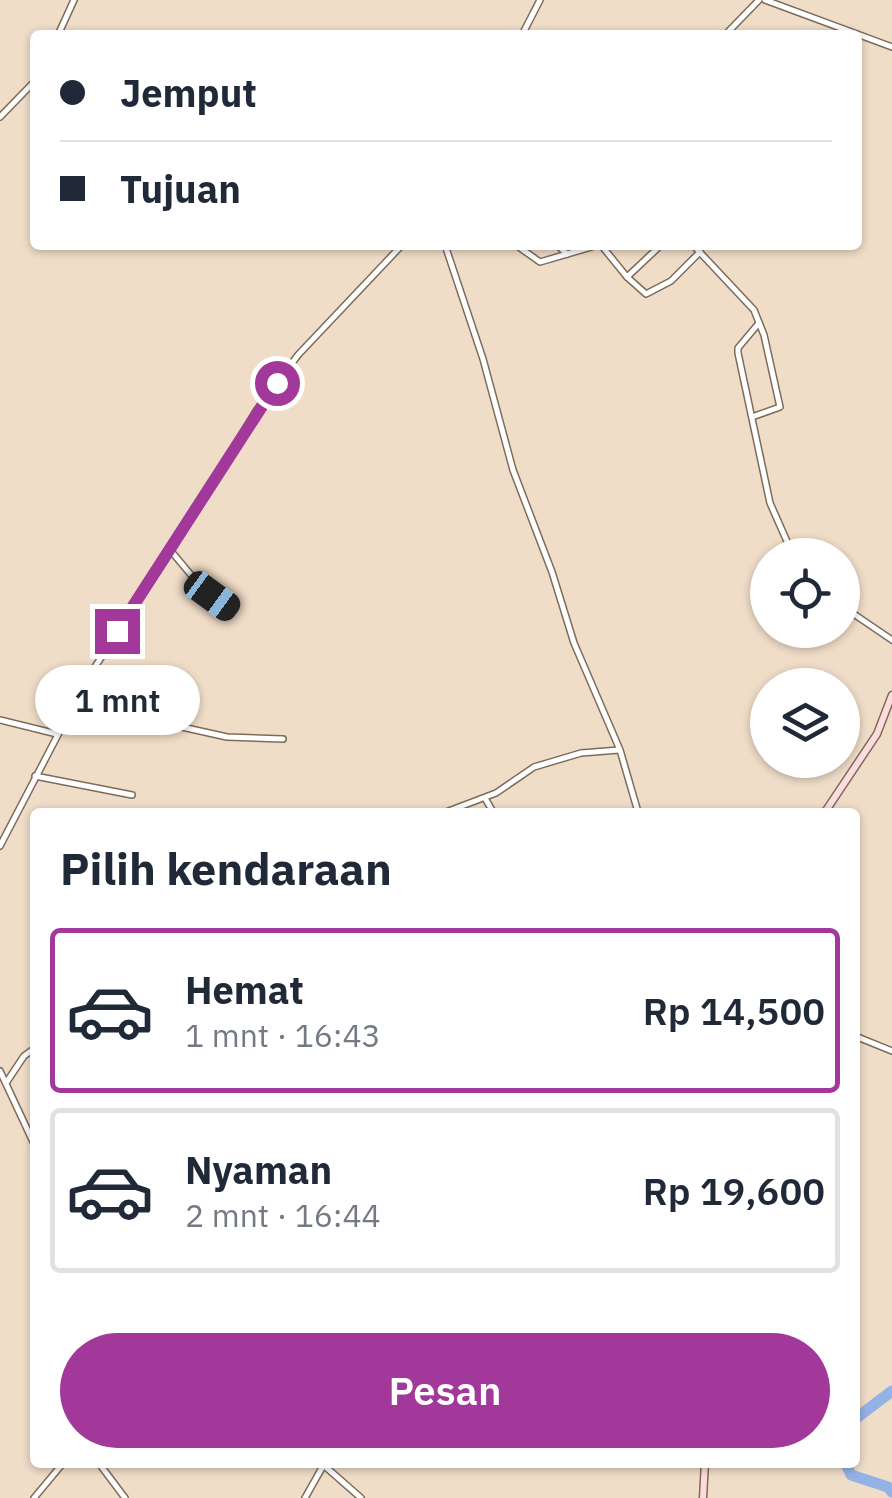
<!DOCTYPE html>
<html lang="id">
<meta charset="utf-8">
<style>
body{margin:0;font-family:"IBM Plex Sans",sans-serif;background:#f2f2f3;color:#1f2937;height:100vh;display:flex;flex-direction:column;font-size:38px;white-space:nowrap}
*{box-sizing:border-box;margin:0}
p{font-size:32px;color:#747a83}
.icon{flex:none;width:55px;height:55px;fill:none;stroke:currentColor;stroke-width:2;stroke-linecap:round;stroke-linejoin:round}
.map{position:relative;flex:1;overflow:hidden}
.side{position:absolute;left:30px;top:808px;width:830px;height:660px;display:flex;flex-direction:column;background:#fff;border-radius:10px;box-shadow:0 2px 8px #0004}
.side>*{flex:none}
.top-card{position:absolute;left:30px;top:30px;width:832px;height:220px;border-radius:10px;box-shadow:0 2px 8px #0004;display:grid;align-content:center;height:220px;padding:0 30px;background:#fff}
.controls{position:absolute;left:750px;top:538px;display:grid;gap:20px}
.controls a{display:grid;place-items:center;width:110px;height:110px;border-radius:50%;background:#fff;box-shadow:0 2px 8px #0004;font-size:50px}
.end{position:absolute;width:45px;height:45px;margin:-22px;border:12px solid #a1389a;background:#fff;box-shadow:0 0 0 5px #fff}
.from{border-radius:50%}
.bubble{position:absolute;height:70px;border-radius:35px;background:#fff;box-shadow:0 2px 8px #0004;font-size:32px;font-weight:600;line-height:70px;text-align:center}
.car{position:absolute;width:30px;height:60px;margin:-30px -15px;border-radius:12px;box-shadow:0 0 8px 2px #0007;background:linear-gradient(#222 24%,#8ab4d8 0 40%,#222 0 76%,#8ab4d8 0 86%,#222 0)}
.top-card b{display:flex;align-items:center;gap:35px;height:95px;font-size:38px}
.top-card b+b{border-top:2px solid #e0e1e3}
.top-card i{width:25px;height:25px;background:#1f2937}
ul{padding:0;list-style:none}
li{display:flex;align-items:center;gap:30px;height:165px;margin:0 20px 15px;padding:0 10px;border:5px solid #e0e1e3;border-radius:10px}
li div{flex:1}
li b{display:block;font-size:38px}
li em{font-style:normal;font-weight:600}
li.selected{border-color:#a1389a}
li>.icon{width:90px;height:90px;stroke-width:1.5}
h2{padding:0 30px;font-size:45px;line-height:120px}
.action{display:flex;gap:20px;margin-top:auto;padding:20px 30px}
.action a{flex:1;height:115px;border-radius:60px;background:#a1389a;color:#fff;font-size:40px;font-weight:600;line-height:115px;text-align:center}
.map>svg:first-child{display:block}
.lines{fill:none;stroke-linecap:round;stroke-linejoin:round}
.river{stroke:#94b2e5;stroke-width:11}
.street-casing{stroke:#7d6c5a;stroke-width:8}
.secondary-casing{stroke:#7d6c5a;stroke-width:9}
.street{stroke:#fff;stroke-width:5}
.secondary{stroke:#fedcdd;stroke-width:6}
.route{stroke:#a1389a;stroke-width:12}
</style>
<div class="map">
<svg width="892" height="1498" viewBox="0 0 892 1498">
<rect width="100%" height="100%" fill="#f0ddc8"/>
<g class="lines">
<g class="river">
<polyline points="855,1419 892,1391"/>
<polyline points="845,1462 851,1475 888,1487 892,1492"/>
</g>
<g class="street-casing">
<g id="street">
<polyline points="765,0 892,47"/>
<polyline points="58,35 74,0"/>
<polyline points="522,35 540,0"/>
<polyline points="725,35 759,0"/>
<polyline points="0,117 35,81"/>
<polyline points="445,245 483,359 513,470 552,572 574,643 620,750 638,812"/>
<polyline points="516,245 540,262 598,245"/>
<polyline points="557,245 567,254"/>
<polyline points="601,245 627,277 646,294 671,281 700,252"/>
<polyline points="693,245 754,310 764,335 780,407 752,417"/>
<polyline points="627,277 661,245"/>
<polyline points="759,323 738,348 738,353 770,503 793,555"/>
<polyline points="171,551 202,588 230,610"/>
<polyline points="842,606 892,640"/>
<polyline points="74,703 227,737 283,739"/>
<polyline points="0,720 57,734"/>
<polyline points="35,776 132,795"/>
<polyline points="485,798 493,812"/>
<polyline points="446,812 496,793 534,767 581,753 619,750"/>
<polyline points="0,846 87,679 171,551 256,411 298,355 402,245"/>
<polyline points="855,1036 892,1051"/>
<polyline points="0,1071 35,1146"/>
<polyline points="6,1083 24,1056 35,1048"/>
<polyline points="98,1462 125,1498"/>
<polyline points="320,1462 361,1498"/>
<polyline points="34,1498 64,1462"/>
<polyline points="305,1498 323,1466"/>
</g>
</g>
<g class="secondary-casing">
<g id="secondary">
<polyline points="825,812 877,734 892,695"/>
<polyline points="703,1498 705,1462"/>
</g>
</g>
<use href="#street" class="street"/>
<use href="#secondary" class="secondary"/>
</g>
<g class="lines">
<polyline class="route" points="117,631 277,383"/>
</g>
</svg>
<div class="controls">
<a><svg class="icon" aria-label="locate" viewBox="0 0 24 24"><circle cx="12" cy="12" r="6"/><path d="M12 2v4M12 18v4M2 12h4M18 12h4"/></svg></a>
<a><svg class="icon" aria-label="layers" viewBox="0 0 24 24"><path d="M12 4l9 5-9 5-9-5zM3 14l9 5 9-5"/></svg></a>
</div>
<i class="end from" style="left:277px;top:383px"></i>
<i class="end" style="left:117px;top:631px"></i>
<div class="bubble" style="left:35px;top:665px;width:165px">1 mnt</div>
<i class="car" style="left:212px;top:596px;rotate:126deg"></i>
<div class="top-card">
<b><i class="from"></i>Jemput</b>
<b><i></i>Tujuan</b>
</div>
<section class="side">
<h2>Pilih kendaraan</h2>
<ul>
<li class="selected"><svg class="icon" aria-label="car" viewBox="0 0 24 24"><path d="M5 17H2v-5l4-1 3-4h7l3 4 3 1v5h-3M9 17h6M6 11h13"/><circle cx="7" cy="17" r="2"/><circle cx="17" cy="17" r="2"/></svg><div><b>Hemat</b><p>1 mnt · 16:43</p></div><em>Rp 14,500</em></li>
<li><svg class="icon" aria-label="car" viewBox="0 0 24 24"><path d="M5 17H2v-5l4-1 3-4h7l3 4 3 1v5h-3M9 17h6M6 11h13"/><circle cx="7" cy="17" r="2"/><circle cx="17" cy="17" r="2"/></svg><div><b>Nyaman</b><p>2 mnt · 16:44</p></div><em>Rp 19,600</em></li>
</ul>
<div class="action"><a>Pesan</a></div>
</section>
</div>
